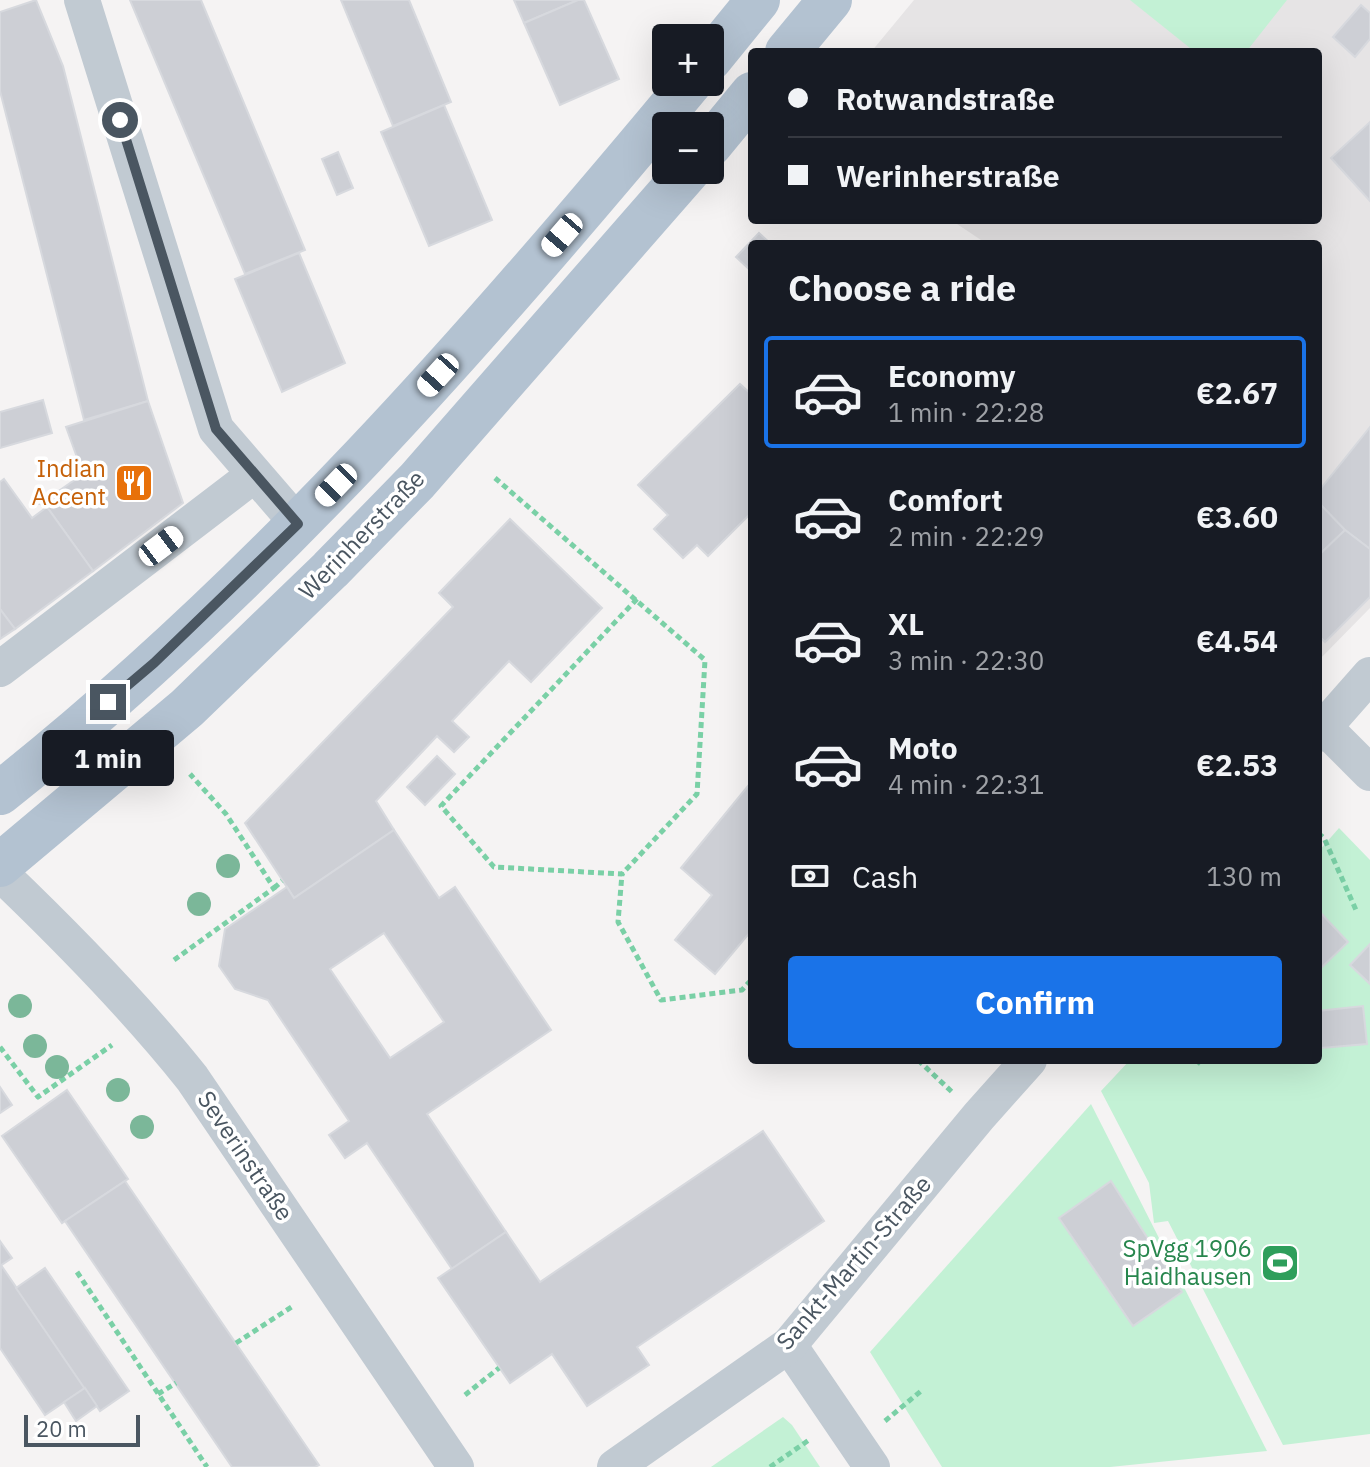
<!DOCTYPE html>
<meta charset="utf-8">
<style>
body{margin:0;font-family:"IBM Plex Sans",sans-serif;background:#242831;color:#f1f3f6;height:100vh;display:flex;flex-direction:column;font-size:30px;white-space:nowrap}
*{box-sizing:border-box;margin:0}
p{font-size:26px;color:#9ea1a6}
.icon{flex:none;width:44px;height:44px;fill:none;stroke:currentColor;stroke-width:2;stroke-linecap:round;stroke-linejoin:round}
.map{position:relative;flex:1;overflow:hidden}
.panel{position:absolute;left:748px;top:240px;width:574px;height:824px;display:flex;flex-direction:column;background:#171b24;border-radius:8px;box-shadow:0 8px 32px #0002}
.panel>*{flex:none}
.hud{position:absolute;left:748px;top:48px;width:574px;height:176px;border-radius:8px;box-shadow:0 8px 32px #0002;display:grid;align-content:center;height:176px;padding:0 40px;background:#171b24}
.controls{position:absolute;left:652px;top:24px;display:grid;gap:16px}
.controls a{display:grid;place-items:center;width:72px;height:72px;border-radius:8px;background:#171b24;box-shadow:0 8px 32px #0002;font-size:40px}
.scale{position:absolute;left:24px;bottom:20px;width:116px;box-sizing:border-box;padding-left:8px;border:4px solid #4a5661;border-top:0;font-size:22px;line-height:28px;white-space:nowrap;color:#4a5661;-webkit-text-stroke:6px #fff;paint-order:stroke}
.end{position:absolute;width:36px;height:36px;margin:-18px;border:10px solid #4a5661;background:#fff;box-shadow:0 0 0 4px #fff}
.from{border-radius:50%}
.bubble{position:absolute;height:56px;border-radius:8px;background:#171b24;box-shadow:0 8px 32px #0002;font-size:26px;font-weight:700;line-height:56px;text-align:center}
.car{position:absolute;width:24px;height:48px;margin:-24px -12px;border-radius:10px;box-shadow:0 0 6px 2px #0007;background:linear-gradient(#fff 24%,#345 0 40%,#fff 0 76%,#345 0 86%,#fff 0)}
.hud b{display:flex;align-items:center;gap:28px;height:76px;font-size:30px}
.hud b+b{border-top:2px solid #363941}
.hud i{width:20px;height:20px;background:#f1f3f6}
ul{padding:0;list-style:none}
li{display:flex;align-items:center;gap:24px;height:112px;margin:0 16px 12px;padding:0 24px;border:4px solid transparent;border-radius:8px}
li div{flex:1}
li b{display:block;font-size:30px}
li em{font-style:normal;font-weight:700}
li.active{border-color:#1a73e8}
li>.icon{width:72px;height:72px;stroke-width:1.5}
h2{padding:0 40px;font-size:36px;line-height:96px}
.pay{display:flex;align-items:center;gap:20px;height:88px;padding:0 40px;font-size:30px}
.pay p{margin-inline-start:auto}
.button{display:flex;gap:16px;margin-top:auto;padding:16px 40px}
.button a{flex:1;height:92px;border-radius:8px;background:#1a73e8;color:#fff;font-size:32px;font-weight:700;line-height:92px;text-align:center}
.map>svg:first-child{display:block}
.education{fill:#e6e4e5}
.green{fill:#c3f1d5}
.building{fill:#cdcfd5;stroke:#d7d9de;stroke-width:2;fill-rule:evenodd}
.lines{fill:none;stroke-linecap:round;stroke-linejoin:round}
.path{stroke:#7ad0a6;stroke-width:5;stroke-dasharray:6 4;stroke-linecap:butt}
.minor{stroke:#c1cad2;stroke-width:36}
.major{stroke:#b3c2d1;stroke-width:44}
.tree{fill:#7bb799}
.route{stroke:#4a5661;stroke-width:10}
.labels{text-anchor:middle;stroke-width:7;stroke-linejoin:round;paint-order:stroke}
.food-label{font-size:24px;fill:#c56008;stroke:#fff;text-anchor:end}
.street-label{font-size:24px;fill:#4a5661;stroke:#fff}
.leisure-label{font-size:24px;fill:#27864d;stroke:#fff;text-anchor:end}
</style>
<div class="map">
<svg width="1370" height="1467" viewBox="0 0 1370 1467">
<rect width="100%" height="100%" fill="#f5f3f3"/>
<polygon class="education" points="914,0 1370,0 1370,608 1318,661 1318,244 987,244 951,220 1318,220 1318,52 871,52"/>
<g class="green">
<polygon points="1130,0 1287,0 1246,52 1195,52"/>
<polygon points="1339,828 1370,860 1370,1434 1283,1445 1168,1221 1154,1223 1149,1183 1101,1091 1130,1060 1318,1060 1318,852"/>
<polygon points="1091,1104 1267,1451 1110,1467 942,1467 870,1352"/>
<polygon points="783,1417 792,1425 820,1467 711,1467"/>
</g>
<g class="building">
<polygon points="36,0 63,66 148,401 84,420 0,91 0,12"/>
<polygon points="130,0 201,0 305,250 245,274"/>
<polygon points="341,0 409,0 451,102 393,126"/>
<polygon points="514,0 578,0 524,23"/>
<polygon points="578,0 584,0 619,79 560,105 524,23"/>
<polygon points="1361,5 1370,13 1370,39 1355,57 1333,37"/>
<polygon points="444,105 492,220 429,246 381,132"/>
<polygon points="1370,122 1370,201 1331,158"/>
<polygon points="338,152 353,188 337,195 322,159"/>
<polygon points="759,233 771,244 752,244 752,272 736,257"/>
<polygon points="299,253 345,363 282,392 235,279"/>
<polygon points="740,384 752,395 752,512 708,556 697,545 683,558 654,529 668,515 638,485"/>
<polygon points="43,400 52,433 0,448 0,412"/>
<polygon points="148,401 183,503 93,571 47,507 40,504 83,474 66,427"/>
<polygon points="1370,427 1370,549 1345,530 1318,502 1318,492"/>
<polygon points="4,479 32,518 47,507 93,571 15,629 0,609 0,482"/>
<polygon points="1318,502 1345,530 1318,556"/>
<polygon points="510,519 602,608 531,682 509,661 452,721 469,737 454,752 437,736 376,801 394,830 294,898 245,823 453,607 439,593"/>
<polygon points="1345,530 1370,549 1370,597 1325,642 1318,635 1318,556"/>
<polygon points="0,609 15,629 0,639"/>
<polygon points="437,756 455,774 425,805 407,787"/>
<polygon points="752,781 752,930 715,974 675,940 712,895 681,868"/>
<path d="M 394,830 L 439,898 L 455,887 L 551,1030 L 427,1114 L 506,1232 L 452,1269 L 367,1143 L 345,1158 L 329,1135 L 349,1121 L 268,1000 L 235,989 L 219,966 L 225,929 L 287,887 L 294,898 ZM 384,933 L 444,1022 L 390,1058 L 330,969 Z"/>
<polygon points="1318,910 1348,942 1318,971"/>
<polygon points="1370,944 1370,984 1350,965"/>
<polygon points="1363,1006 1367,1044 1321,1048 1318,1011"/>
<polygon points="0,1087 12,1105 0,1113"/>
<polygon points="67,1090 128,1179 62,1223 2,1136"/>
<polygon points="763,1131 824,1221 637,1347 649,1365 587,1406 552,1354 510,1383 438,1278 506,1232 540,1282"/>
<polygon points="125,1181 319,1465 315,1467 232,1467 65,1221"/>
<polygon points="1111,1181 1182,1292 1133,1326 1059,1218"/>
<polygon points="0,1241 12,1258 0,1266"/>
<polygon points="1,1265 85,1388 45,1415 0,1348"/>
<polygon points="45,1268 129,1391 100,1411 16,1288"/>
<polygon points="85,1388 97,1406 76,1421 64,1402"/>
</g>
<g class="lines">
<g class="path">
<polyline points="495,478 705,660 697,794 622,874"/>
<polyline points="637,599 441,806 494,867 622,874 618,922 661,1000 742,990 752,979"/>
<polyline points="1318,833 1324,838 1356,910"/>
<polyline points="274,888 282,881"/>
<polyline points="174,960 274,888 226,814 190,774"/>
<polyline points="0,1047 38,1097 112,1045"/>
<polyline points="918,1060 952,1092"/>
<polyline points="1196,1060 1203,1066"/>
<polyline points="77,1272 207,1467"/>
<polyline points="236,1343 293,1306"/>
<polyline points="158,1394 176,1383"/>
<polyline points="465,1395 499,1368"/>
<polyline points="885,1421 921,1391"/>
<polyline points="770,1467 809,1440"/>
</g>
<g class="minor">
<polyline points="82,0 216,429 298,524"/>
<polyline points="0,669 254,475"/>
<polyline points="1324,727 1370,773"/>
<polyline points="1318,734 1370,675"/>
<path d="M 0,873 C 68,938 133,1004 192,1078 L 456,1467"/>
<polyline points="789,1345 872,1467"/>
<polyline points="615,1467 789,1345 979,1116 1029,1060"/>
</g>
<g class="major">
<polyline points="787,52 830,0"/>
<polyline points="710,59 758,0"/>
<polyline points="710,145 752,94"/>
<path d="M 0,793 C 260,587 480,336 691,82"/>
<polyline points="0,865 187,708 330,570 417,481 689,170"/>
</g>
</g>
<g class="tree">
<circle cx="228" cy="866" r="12"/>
<circle cx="199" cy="904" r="12"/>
<circle cx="20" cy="1006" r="12"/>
<circle cx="35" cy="1046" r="12"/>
<circle cx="57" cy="1067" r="12"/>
<circle cx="118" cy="1090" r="12"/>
<circle cx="142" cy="1127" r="12"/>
</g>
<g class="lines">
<polyline class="route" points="108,702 154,663 298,524 216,429 120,120"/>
</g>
<defs>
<g id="restaurant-square" transform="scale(2)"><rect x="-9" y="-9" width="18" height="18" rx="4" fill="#e8710a" stroke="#fff"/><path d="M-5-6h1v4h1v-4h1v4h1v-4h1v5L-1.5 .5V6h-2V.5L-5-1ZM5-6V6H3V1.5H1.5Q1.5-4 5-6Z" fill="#fff"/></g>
<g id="stadium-square" transform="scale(2)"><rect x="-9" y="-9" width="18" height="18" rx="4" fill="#2e9e5b" stroke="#fff"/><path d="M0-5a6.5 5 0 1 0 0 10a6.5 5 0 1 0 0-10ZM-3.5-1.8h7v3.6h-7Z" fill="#fff"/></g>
</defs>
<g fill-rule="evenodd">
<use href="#restaurant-square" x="134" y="483"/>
<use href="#stadium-square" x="1280" y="1263"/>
</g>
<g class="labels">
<g class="food-label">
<text x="106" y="477">Indian<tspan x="106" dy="28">Accent</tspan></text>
</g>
<g class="street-label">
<text transform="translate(362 535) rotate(-46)" y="8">Werinherstraße</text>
<text transform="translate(245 1156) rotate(56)" y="8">Severinstraße</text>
<text transform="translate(854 1263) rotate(-49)" y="8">Sankt-Martin-Straße</text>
</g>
<g class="leisure-label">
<text x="1252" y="1257">SpVgg 1906<tspan x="1252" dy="28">Haidhausen</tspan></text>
</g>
</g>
</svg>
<div class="controls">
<a>+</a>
<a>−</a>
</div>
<div class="scale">20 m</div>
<i class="end from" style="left:120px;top:120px"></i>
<i class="end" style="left:108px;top:702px"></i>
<div class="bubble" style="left:42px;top:730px;width:132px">1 min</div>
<i class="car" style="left:562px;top:235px;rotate:221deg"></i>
<i class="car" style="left:438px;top:375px;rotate:222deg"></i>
<i class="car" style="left:336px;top:485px;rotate:224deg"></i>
<i class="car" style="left:161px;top:546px;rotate:53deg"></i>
<div class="hud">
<b><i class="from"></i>Rotwandstraße</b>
<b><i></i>Werinherstraße</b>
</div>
<section class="panel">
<h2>Choose a ride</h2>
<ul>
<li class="active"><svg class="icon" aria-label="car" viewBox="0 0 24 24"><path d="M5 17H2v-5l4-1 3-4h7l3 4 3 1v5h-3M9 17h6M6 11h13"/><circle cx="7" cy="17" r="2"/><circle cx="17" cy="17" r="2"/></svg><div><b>Economy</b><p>1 min · 22:28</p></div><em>€2.67</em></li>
<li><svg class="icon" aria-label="car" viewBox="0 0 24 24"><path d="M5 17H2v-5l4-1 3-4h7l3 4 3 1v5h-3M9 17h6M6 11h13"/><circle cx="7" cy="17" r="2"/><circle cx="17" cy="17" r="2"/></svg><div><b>Comfort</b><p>2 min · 22:29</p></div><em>€3.60</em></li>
<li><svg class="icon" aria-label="car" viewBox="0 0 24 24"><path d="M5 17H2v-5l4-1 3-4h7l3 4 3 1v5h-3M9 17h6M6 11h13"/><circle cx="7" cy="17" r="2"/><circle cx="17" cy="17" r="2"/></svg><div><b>XL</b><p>3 min · 22:30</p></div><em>€4.54</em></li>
<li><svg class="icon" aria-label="car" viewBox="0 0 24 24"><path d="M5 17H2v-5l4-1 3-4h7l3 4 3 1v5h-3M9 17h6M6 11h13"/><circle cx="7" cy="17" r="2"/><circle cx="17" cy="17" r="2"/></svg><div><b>Moto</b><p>4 min · 22:31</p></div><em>€2.53</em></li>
</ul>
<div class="pay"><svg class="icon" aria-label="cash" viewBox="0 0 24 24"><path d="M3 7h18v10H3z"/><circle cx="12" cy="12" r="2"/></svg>Cash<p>130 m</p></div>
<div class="button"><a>Confirm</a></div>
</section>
</div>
